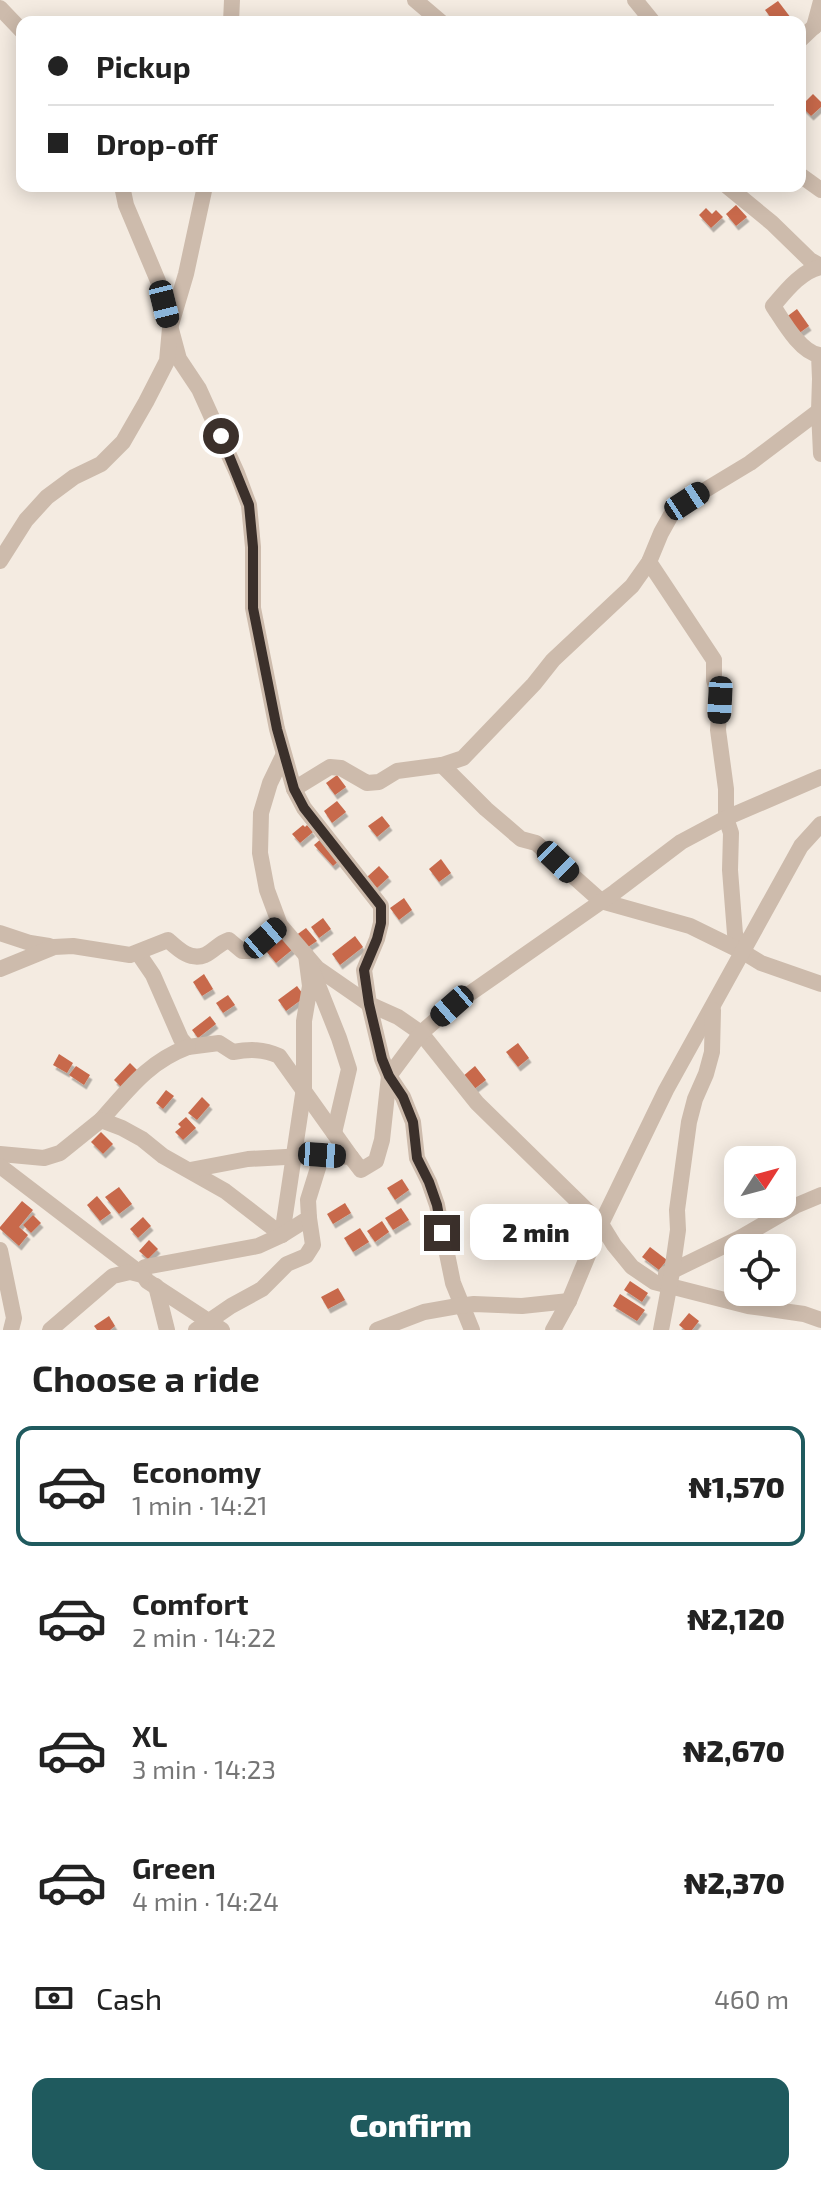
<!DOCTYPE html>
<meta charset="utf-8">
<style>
body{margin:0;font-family:"Exo 2",sans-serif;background:#f2f2f2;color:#222;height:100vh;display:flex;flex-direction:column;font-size:30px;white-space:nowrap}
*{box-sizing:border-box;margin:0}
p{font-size:26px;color:#767676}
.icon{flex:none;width:44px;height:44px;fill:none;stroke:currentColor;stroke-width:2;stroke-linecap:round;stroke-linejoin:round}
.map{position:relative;height:1330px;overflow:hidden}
.side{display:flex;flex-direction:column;background:#fff;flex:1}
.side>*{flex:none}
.hud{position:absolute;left:16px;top:16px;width:790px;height:176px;border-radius:16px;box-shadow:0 4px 20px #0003;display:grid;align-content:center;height:176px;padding:0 32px;background:#fff}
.needle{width:52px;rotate:54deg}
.tools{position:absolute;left:724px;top:1146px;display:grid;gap:16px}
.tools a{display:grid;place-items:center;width:72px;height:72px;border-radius:16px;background:#fff;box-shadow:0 4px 20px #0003;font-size:40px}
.end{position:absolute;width:36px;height:36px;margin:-18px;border:10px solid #3b302b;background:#fff;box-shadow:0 0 0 4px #fff}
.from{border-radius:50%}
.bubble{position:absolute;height:56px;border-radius:16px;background:#fff;box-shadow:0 4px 20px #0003;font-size:26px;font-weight:800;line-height:56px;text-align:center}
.car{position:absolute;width:24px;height:48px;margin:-24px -12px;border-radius:10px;box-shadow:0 0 6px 2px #0007;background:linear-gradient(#222 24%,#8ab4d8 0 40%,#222 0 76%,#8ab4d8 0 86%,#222 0)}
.hud b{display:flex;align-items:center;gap:28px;height:76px;font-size:30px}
.hud b+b{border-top:2px solid #e0e0e0}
.hud i{width:20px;height:20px;background:#222}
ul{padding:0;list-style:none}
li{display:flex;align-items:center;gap:24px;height:120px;margin:0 16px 12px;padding:0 16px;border:4px solid transparent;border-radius:16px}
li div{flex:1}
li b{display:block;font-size:30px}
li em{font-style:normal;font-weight:800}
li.active{border-color:#1f5a5e}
li>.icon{width:72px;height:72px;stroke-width:1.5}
h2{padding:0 32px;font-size:36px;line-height:96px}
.pay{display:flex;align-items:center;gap:20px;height:88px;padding:0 32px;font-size:30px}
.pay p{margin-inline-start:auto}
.primary-button{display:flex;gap:16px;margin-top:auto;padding:16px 32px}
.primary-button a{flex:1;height:92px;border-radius:16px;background:#1f5a5e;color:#fff;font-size:32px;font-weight:800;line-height:92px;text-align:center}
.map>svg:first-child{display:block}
.building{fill:#c8694b;filter:url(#shadow)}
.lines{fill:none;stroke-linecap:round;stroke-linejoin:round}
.minor{stroke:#cdbbac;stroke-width:16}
.route{stroke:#3b302b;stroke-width:10}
</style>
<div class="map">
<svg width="821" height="1330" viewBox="0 0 821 1330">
<defs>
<filter id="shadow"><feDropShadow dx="2.5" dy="4.5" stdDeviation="0" flood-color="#0004"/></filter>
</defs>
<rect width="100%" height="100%" fill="#f4ebe1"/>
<g class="building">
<polygon points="778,1 794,22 774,22 765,10"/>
<polygon points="813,94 821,102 821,107 811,116 801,106"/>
<polygon points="736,205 747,217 736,226 726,214"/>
<polygon points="706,208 712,214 716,210 723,217 711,228 699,215"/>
<polygon points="797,309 809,326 798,334 785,318"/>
<polygon points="337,775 346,787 335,795 326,783"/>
<polygon points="337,801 346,812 332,823 324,811"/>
<polygon points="382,816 390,826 377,837 368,826"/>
<polygon points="303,825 305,827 307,825 313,832 300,843 292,834"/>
<polygon points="322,838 341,859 333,866 314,845"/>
<polygon points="441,859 451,873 439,882 429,869"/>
<polygon points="379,866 389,877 377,888 367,877"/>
<polygon points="404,898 412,910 399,920 390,908"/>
<polygon points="323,918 331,929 319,938 311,927"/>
<polygon points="306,928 317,941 305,949 295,936"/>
<polygon points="355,936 363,947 340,965 332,954"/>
<polygon points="283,937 293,949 276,963 266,951"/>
<polygon points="204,974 213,989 202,996 193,982"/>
<polygon points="297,986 305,997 286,1011 278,1000"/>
<polygon points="228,995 235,1005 223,1013 216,1003"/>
<polygon points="210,1016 216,1024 198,1038 192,1030"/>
<polygon points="518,1043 529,1058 518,1067 506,1052"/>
<polygon points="59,1054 73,1063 67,1073 53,1065"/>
<polygon points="130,1063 137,1070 121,1087 114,1080"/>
<polygon points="76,1066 90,1075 84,1085 69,1075"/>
<polygon points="475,1066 486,1080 473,1090 462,1077"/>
<polygon points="166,1090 174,1096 163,1109 156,1103"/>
<polygon points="202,1097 210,1105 197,1120 188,1113"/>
<polygon points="186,1117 196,1128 183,1140 175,1132 181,1127 178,1124"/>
<polygon points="101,1132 113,1144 103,1154 91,1142"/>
<polygon points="402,1179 409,1190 395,1200 387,1188"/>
<polygon points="119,1187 132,1204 119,1214 105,1197"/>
<polygon points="97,1196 111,1213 100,1221 87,1205"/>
<polygon points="22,1201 33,1210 19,1227 28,1235 19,1246 0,1229 0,1227"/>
<polygon points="345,1203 351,1213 333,1224 327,1214"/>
<polygon points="401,1208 409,1220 393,1230 385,1218"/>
<polygon points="33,1215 41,1223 31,1233 23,1225"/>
<polygon points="143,1217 151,1226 138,1238 130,1229"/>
<polygon points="382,1221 389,1232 375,1242 367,1231"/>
<polygon points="360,1228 369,1242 353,1252 344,1238"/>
<polygon points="149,1240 158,1249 148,1259 139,1251"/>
<polygon points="650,1247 667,1260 659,1270 642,1257"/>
<polygon points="630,1281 648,1293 642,1302 624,1290"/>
<polygon points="338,1288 345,1300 328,1309 321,1297"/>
<polygon points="620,1294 645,1310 637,1321 613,1306"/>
<polygon points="689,1313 699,1321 692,1330 685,1330 679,1325"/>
<polygon points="109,1316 115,1326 110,1330 97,1330 94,1326"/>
</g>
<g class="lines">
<g class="minor">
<polyline points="415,0 441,22"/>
<polyline points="635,0 653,22"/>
<polyline points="0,8 22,31"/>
<polyline points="231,22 232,0"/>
<polyline points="814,27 821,1"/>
<polyline points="800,40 821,20"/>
<polyline points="800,175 821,190"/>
<polyline points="122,186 126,205 158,281 179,359 199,389 237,473 249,505 253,547 253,608 277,729 294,789 304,808 381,906 381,923 377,939 364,970 369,1004 382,1059 389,1076 403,1097 413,1122 417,1158 429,1182 437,1205 453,1283 472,1330"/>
<polyline points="727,186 772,223 810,260 821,266"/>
<path d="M 821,267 C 802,270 785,292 773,306 C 783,321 800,352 819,355 L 820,379 L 819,411 L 821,409"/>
<polyline points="819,411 821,454"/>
<polyline points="0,561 26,520 47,497 74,477 101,464 123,442 146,402 167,361 170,328 186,274 205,186"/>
<polyline points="649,562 714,660 714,680 720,700 718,730 726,789 726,818 731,833 730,870 735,934 743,952 761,963 821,984"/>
<polyline points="283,756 270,783 261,813 260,853 267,890 280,925 317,968 369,1004 398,1017 421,1033 477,1103 601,1224 614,1245 632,1267 654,1282 748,1306 804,1314 821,1320"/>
<polyline points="442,765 486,809 521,839 536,843 601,901 690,926 743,952"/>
<polyline points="294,789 330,767 341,768 367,783 379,782 397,771 442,765 463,758 534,684 553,660 632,586 649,562 661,533 671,515 687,501 750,463 819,411"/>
<polyline points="0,933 30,943 49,946"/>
<path d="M 138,953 L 153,975 L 181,1039 L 188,1047 L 219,1043 L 233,1052 C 250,1049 263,1049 279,1056 L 351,1157"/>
<path d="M 0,969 L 54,947 L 73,946 L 130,955 L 168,940 C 178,949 190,961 205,955 C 214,951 219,943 229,940 L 242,951 L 250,951 L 280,925"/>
<path d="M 101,1120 C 129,1089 148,1062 188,1047"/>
<polyline points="0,1154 44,1158 60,1153 101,1120 122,1128 142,1139 163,1156 225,1191 282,1235 304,1088 304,1021 310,986 306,955 339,1038 349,1069 334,1133"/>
<polyline points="0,1166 144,1276 147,1281 222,1330"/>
<polyline points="190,1170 248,1159 322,1155"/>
<polyline points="0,1250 14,1318 11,1330"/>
<polyline points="666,1274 740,1238 795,1206 821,1195"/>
<polyline points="144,1276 142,1270 145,1267 258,1246 282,1235 309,1218 308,1200 322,1155 351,1157 361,1170 376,1161 382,1140 389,1076 421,1033 452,1006 615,892 681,842 726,818 821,777"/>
<polyline points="156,1286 167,1330"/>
<polyline points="50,1330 113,1276 130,1272 142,1275"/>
<polyline points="196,1330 231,1306 262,1289 287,1264 306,1256 313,1245 309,1218"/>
<polyline points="377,1330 424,1312 458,1306 474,1304 522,1306 569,1301"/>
<polyline points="553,1330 569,1301 601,1224 666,1090 801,846 821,824"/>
<polyline points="661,1330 672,1272 678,1230 677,1210 689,1122 695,1099 706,1074 712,1052 713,1010"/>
</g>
</g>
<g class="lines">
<polyline class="route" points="221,436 249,505 253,547 253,608 277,729 294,789 304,808 381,906 381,923 377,939 364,970 369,1004 382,1059 389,1076 403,1097 413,1122 417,1158 429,1182 437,1205 442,1233"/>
</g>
</svg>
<div class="tools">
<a><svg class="needle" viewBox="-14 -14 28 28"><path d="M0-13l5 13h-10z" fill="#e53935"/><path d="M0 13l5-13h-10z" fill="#767676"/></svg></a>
<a><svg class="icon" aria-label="locate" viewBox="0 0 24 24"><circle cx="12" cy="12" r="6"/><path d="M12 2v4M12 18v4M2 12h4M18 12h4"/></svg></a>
</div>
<i class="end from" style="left:221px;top:436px"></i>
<i class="end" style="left:442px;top:1233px"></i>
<div class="bubble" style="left:470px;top:1204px;width:132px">2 min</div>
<i class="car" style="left:164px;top:304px;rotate:166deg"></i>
<i class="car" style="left:687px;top:501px;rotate:57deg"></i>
<i class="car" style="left:720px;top:700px;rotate:183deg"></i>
<i class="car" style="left:558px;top:862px;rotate:134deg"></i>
<i class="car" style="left:265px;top:938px;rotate:49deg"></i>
<i class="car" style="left:452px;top:1006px;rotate:229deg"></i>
<i class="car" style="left:322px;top:1155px;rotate:94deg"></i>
<div class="hud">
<b><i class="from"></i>Pickup</b>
<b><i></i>Drop-off</b>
</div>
</div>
<section class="side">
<h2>Choose a ride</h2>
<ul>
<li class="active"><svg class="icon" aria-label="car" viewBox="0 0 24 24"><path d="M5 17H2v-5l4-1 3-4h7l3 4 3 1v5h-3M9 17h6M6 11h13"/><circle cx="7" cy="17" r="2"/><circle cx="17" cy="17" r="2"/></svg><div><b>Economy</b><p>1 min · 14:21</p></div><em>₦1,570</em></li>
<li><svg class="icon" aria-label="car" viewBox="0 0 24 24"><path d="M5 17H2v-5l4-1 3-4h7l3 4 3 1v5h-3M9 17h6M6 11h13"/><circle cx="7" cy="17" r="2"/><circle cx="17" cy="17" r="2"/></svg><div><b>Comfort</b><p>2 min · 14:22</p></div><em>₦2,120</em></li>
<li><svg class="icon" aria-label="car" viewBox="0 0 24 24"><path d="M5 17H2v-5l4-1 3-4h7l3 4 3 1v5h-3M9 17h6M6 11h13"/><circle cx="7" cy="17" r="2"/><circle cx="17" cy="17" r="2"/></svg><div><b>XL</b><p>3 min · 14:23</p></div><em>₦2,670</em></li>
<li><svg class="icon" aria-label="car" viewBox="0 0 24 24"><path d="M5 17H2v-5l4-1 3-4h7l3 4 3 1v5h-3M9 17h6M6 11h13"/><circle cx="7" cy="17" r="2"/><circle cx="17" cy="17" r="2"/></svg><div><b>Green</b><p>4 min · 14:24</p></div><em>₦2,370</em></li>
</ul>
<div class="pay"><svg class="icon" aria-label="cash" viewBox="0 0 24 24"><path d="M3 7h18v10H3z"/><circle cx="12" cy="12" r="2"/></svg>Cash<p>460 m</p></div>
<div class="primary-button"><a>Confirm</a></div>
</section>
